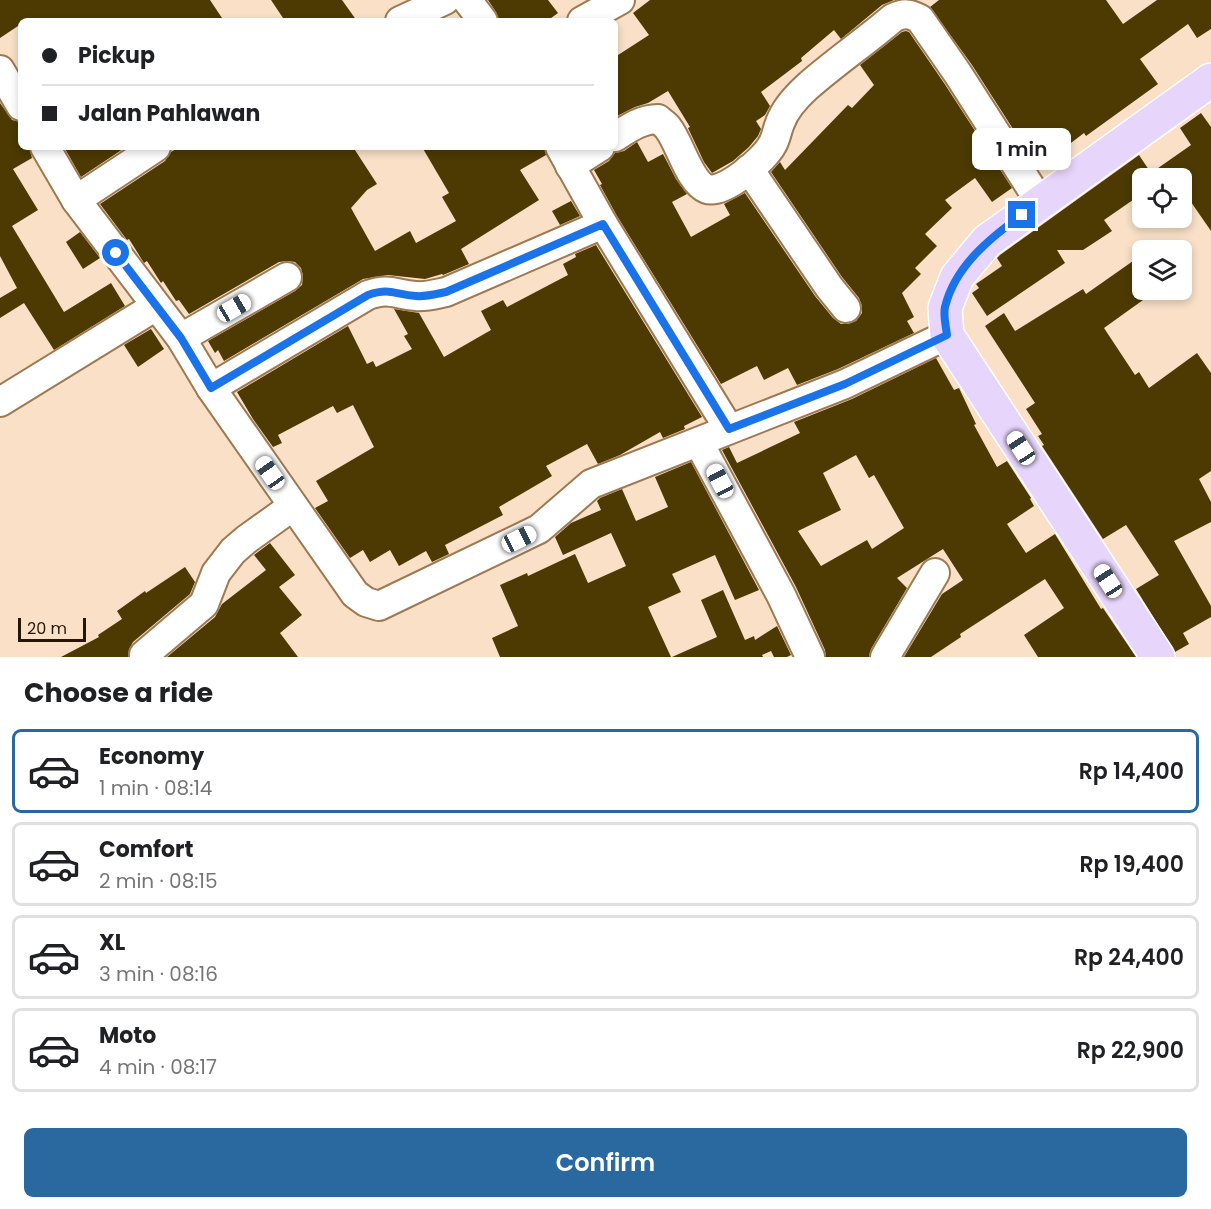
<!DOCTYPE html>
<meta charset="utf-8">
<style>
body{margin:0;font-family:Poppins,sans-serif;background:#f6f6f6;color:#202124;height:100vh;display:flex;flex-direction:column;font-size:22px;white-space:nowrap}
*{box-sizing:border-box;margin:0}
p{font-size:20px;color:#757577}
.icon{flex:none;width:33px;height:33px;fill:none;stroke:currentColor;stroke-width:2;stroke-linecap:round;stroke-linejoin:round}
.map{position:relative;height:657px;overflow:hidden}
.sheet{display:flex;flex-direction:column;background:#fff;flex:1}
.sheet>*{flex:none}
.top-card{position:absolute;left:18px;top:18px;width:600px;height:132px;border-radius:9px;box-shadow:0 3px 9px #0003;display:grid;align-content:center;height:132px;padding:0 24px;background:#fff}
.tools{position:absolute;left:1132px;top:168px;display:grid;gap:12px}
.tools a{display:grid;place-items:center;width:60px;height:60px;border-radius:9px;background:#fff;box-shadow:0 3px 9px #0003;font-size:30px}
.scale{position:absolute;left:18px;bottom:15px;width:68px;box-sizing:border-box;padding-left:6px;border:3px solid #251707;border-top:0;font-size:16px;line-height:21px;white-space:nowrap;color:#251707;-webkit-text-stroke:4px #f9e0c7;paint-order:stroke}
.end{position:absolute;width:27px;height:27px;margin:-14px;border:8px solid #1a73e8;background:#fff;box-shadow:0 0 0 3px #fff}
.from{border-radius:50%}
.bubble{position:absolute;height:42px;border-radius:9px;background:#fff;box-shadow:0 3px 9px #0003;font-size:20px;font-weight:600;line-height:42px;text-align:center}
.car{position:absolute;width:18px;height:36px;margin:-18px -9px;border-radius:8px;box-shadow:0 0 4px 2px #0007;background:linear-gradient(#fff 24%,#345 0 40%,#fff 0 76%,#345 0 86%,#fff 0)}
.top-card b{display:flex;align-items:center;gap:21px;height:57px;font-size:22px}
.top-card b+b{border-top:2px solid #e0e0e0}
.top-card i{width:15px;height:15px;background:#202124}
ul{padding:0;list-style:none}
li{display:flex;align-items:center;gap:18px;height:84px;margin:0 12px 9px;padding:0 12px;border:3px solid #e0e0e0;border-radius:9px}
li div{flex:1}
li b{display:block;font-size:22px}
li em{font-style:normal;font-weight:600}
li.selected{border-color:#29699f}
li>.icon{width:54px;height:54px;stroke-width:1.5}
h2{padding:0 24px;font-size:27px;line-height:72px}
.cta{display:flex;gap:12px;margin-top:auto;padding:12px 24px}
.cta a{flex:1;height:69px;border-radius:9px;background:#29699f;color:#fff;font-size:24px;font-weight:600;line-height:69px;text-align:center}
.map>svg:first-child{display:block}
.building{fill:#4c3a02;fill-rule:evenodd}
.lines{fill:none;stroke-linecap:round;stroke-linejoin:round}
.minor-casing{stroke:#9e7952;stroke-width:32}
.major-casing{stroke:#fff;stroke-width:36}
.minor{stroke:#fff;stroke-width:28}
.major{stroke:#e8d5fb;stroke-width:33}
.route{stroke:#1a73e8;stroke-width:8}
</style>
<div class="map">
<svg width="1211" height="657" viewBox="0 0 1211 657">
<rect width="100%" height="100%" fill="#f9e0c7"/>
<g class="building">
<polygon points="0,0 210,0 224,21 21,21 21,24 0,38"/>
<polygon points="271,0 342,0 357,21 285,21"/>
<polygon points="488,0 548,0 558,13 547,21 499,21 496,12"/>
<polygon points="650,0 894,0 882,5 841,39 834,30 801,58 802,61 761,92 770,106 765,115 756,121 761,129 758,136 749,147 733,161 712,173 704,162 688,128 690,127 668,91 648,103 635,107 615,117 615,57 649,35 633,13"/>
<polygon points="939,0 1106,0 1123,24 1157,0 1211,0 1211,29 1197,38 1188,24 1140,59 1158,84 1086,136 1084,133 1038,168 972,65 930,7"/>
<polygon points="906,31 909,32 944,83 1012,188 992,202 975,178 945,200 952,208 925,234 937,246 915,268 921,274 902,293 914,317 907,321 914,333 838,369 797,385 788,368 764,380 757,366 721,384 617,216 600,185 602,184 594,170 609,161 615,153 624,151 637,142 648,162 663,154 676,179 687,194 672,202 691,237 730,215 724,204 745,193 815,296 833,318 841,324 848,324 856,321 862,313 862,306 859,298 842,277 771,172 780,162 785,170 848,105 852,108 874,85 860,65 902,32"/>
<polygon points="0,103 12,120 21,122 21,147 29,147 32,158 13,169 38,210 12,226 64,312 111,283 125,306 54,350 24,303 0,318 0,298 17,288 0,256"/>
<polygon points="1201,113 1211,127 1211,231 1182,189 1182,178 1143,178 1143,193 1104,220 1112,231 1083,250 1057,250 1065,263 987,316 972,293 979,288 976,284 1002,266 997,258 1000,255 1139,155 1151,173 1191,145 1180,128"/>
<polygon points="64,147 126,147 81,177"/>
<polygon points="179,147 353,147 377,184 367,190 351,208 375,251 410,231 416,243 456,221 442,197 449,193 422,147 544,147 546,155 520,170 539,200 461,249 469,264 443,275 442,274 425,279 388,275 363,279 224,361 218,350 215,353 208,341 295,291 302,285 303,276 301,268 295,262 288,261 279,262 189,314 179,300 176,301 163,281 161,283 147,261 144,263 129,239 127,240 100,204 165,161 171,152"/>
<polygon points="571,201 580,216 560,225 552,211"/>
<polygon points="80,232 100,258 83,269 66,242"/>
<polygon points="596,245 702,417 684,426 685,429 663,438 660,432 620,455 598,464 587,444 546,466 552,476 499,507 503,515 445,545 449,554 432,562 426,551 399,566 390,550 370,562 363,550 350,558 315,508 328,501 316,481 374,447 353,405 337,413 333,406 278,435 282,443 273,447 253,419 237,392 348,326 367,364 373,361 376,367 412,349 404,336 408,334 394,309 419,313 444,357 491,330 481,311 503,300 507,307 568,275 563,264 576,257 575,254"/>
<polygon points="1143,254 1143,300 1104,328 1135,375 1139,372 1149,388 1197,353 1211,373 1211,471 1199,479 1211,502 1211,522 1174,541 1211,606 1211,617 1183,633 1189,644 1175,652 1136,589 1159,575 1126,525 1103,539 1042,446 1044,445 1038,436 1042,434 1026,409 1035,403 985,326 1004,313 1015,331 1083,289 1086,294"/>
<polygon points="151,329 164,349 138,367 124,345"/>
<path d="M 936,358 L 954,390 L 959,388 L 976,424 L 974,425 L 997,467 L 1007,461 L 1031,498 L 1030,499 L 1034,506 L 1007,524 L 1026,553 L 1055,534 L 1101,609 L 1103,608 L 1136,657 L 1038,657 L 1024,635 L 1064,608 L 1045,579 L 960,634 L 961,637 L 931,657 L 904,657 L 942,594 L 963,580 L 943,549 L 897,578 L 907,588 L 871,649 L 869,657 L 826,657 L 825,650 L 796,587 L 722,450 L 729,447 L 737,463 L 800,433 L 794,422 L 852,399 ZM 856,455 L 869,478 L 874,475 L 904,528 L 872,549 L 867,540 L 821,566 L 798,531 L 841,510 L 823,473 Z"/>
<polygon points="691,462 759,590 735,600 715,555 672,574 681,592 648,607 671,657 500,657 492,638 518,626 500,585 527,573 528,576 575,554 588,583 626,566 611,533 563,555 555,537 571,523 601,510 597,501 600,498 622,489 636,521 668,507 655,477"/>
<polygon points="270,543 295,575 279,587 302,615 280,633 298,657 167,657 215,617 222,604 266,570 254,555"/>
<polygon points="185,567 195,582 190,594 133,642 129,649 128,657 61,657 99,637 98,635 122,619 117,611 145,591 146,593"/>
<polygon points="723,590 745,640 754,636 755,640 777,626 791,655 787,657 774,657 771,651 762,655 763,657 672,657 717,637 701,600"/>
</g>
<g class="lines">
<g class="minor-casing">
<g id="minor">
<polyline points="467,0 483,21"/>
<polyline points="400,21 445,0"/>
<polyline points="582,21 620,0"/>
<polyline points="0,70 21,106"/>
<path d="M 615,137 C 629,128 642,119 658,119 C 661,122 666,125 668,128 C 680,143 689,182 707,189 C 723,195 765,159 772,145 C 776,139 777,130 780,123 C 785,109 796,97 807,87 C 834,63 865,42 893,18 C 904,13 909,13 920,19 L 958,74 L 1040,202"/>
<polyline points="45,147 76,200 181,338 211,388 355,594 366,602 379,606 539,529 591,484 845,384 947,335"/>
<polyline points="560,147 603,224 729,429"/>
<polyline points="570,166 600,147"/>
<polyline points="749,169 829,287 846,308"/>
<polyline points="76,200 156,147"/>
<polyline points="181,338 287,277"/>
<path d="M 211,388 L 368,295 C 391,287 395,295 416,296 C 426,297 436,294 446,292 L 603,224"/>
<polyline points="0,402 156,306"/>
<polyline points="699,443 781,595 810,657"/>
<polyline points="144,655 204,604 216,573 233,551 247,539 293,506"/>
<polyline points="885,657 935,573"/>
</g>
</g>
<g class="major-casing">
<polyline id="major" points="1158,657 947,335 945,308 957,277 987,241 1211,80"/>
</g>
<use href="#minor" class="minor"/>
<use href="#major" class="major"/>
</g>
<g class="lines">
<path class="route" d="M 116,253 L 181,338 L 211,388 L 368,295 C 391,287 395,295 416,296 C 426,297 436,294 446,292 L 603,224 L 729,429 L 845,384 L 947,335 C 946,326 943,315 945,307 C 955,266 990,238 1022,215"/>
</g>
</svg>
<div class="tools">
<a><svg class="icon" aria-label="locate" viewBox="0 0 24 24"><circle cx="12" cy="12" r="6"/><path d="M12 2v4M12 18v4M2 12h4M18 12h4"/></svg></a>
<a><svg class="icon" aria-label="layers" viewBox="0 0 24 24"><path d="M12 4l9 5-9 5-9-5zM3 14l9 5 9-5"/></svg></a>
</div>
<div class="scale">20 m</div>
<i class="end from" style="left:116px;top:253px"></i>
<i class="end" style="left:1022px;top:215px"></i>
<div class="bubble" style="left:972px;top:128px;width:99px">1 min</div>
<i class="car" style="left:234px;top:308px;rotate:60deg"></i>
<i class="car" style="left:1021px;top:448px;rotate:327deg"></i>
<i class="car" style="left:270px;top:473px;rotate:325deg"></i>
<i class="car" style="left:720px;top:481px;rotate:332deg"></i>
<i class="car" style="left:519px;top:539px;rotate:64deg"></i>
<i class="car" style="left:1108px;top:581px;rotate:327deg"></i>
<div class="top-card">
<b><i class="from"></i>Pickup</b>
<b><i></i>Jalan Pahlawan</b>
</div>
</div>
<section class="sheet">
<h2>Choose a ride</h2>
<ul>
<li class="selected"><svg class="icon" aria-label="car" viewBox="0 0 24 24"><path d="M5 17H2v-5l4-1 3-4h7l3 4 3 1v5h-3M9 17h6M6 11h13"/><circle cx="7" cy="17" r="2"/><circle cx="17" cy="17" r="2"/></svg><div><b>Economy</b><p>1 min · 08:14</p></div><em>Rp 14,400</em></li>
<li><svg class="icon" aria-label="car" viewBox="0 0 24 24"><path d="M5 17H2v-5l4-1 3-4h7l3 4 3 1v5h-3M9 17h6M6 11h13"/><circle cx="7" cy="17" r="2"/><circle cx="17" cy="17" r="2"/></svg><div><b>Comfort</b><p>2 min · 08:15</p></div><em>Rp 19,400</em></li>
<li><svg class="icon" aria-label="car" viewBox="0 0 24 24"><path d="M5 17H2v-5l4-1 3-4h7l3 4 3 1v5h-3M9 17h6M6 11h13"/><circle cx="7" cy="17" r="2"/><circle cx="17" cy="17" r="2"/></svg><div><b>XL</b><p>3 min · 08:16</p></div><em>Rp 24,400</em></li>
<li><svg class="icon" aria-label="car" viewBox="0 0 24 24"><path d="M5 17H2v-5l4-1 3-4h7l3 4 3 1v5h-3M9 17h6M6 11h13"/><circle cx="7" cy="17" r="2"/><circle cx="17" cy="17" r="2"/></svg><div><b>Moto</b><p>4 min · 08:17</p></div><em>Rp 22,900</em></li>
</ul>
<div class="cta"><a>Confirm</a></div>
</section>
